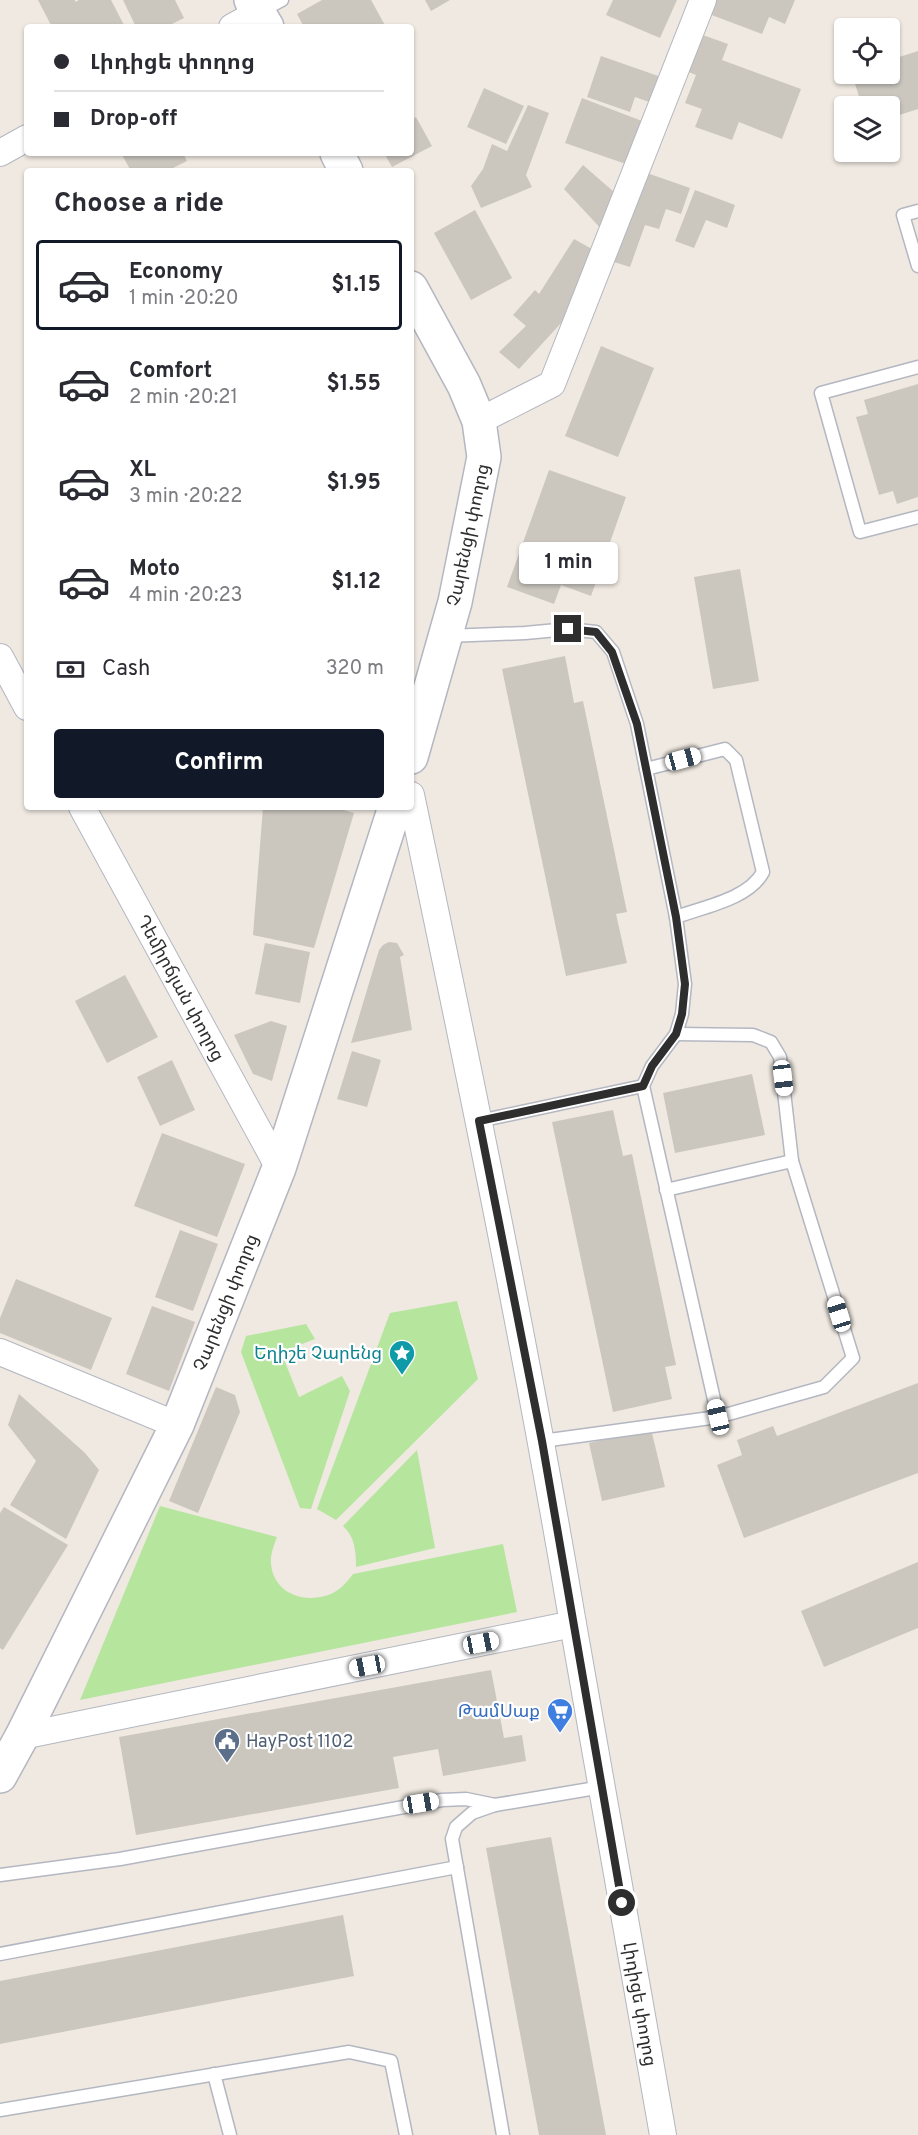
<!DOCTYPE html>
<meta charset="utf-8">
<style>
body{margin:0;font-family:Overpass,"Noto Sans Armenian",sans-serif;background:#f7f7f7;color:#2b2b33;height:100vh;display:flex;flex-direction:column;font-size:22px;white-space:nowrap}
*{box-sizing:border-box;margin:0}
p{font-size:20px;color:#7c7c81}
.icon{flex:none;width:33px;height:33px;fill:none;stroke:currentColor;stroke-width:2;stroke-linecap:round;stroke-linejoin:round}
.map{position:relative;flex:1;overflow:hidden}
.details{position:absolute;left:24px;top:168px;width:390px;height:642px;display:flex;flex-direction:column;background:#fff;border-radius:6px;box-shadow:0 2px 4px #0004}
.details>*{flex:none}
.top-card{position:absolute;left:24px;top:24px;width:390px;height:132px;border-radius:6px;box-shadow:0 2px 4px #0004;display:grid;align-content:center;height:132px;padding:0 30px;background:#fff}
.fabs{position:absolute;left:834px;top:18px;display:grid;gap:12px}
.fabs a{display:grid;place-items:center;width:66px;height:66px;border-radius:6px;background:#fff;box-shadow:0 2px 4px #0004;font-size:30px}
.end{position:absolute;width:27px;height:27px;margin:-14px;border:8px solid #2e2e2e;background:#fff;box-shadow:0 0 0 3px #fff}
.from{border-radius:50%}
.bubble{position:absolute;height:42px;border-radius:6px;background:#fff;box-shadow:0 2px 4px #0004;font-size:20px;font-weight:700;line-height:42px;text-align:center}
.car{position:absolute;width:18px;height:36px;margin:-18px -9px;border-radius:8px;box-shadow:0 0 4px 2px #0007;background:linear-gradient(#fff 24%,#345 0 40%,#fff 0 76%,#345 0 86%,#fff 0)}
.top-card b{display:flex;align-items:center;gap:21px;height:57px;font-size:22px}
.top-card b+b{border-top:2px solid #e1e1e2}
.top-card i{width:15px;height:15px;background:#2b2b33}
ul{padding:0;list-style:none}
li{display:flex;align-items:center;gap:18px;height:90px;margin:0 12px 9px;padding:0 18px;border:3px solid transparent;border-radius:6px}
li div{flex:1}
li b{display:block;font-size:22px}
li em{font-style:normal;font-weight:700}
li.current{border-color:#111827}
li>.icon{width:54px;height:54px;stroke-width:1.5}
h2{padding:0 30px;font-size:27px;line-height:72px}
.pay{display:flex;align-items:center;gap:15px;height:66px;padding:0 30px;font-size:22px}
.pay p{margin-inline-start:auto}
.button{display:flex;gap:12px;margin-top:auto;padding:12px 30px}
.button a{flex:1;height:69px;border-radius:6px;background:#111827;color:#fff;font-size:24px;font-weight:700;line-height:69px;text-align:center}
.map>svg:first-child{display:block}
.green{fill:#b6e59e}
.building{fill:#cbc7bf}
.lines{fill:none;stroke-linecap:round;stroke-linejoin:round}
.service-casing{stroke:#b4b7c1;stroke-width:15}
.minor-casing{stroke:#b4b7c1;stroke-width:28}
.secondary-casing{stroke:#b4b7c1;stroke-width:36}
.service{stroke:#fff;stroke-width:12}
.minor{stroke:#fff;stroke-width:26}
.secondary{stroke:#fff;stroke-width:33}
.route{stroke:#2e2e2e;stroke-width:8}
.labels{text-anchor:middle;stroke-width:4.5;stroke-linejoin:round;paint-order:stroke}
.street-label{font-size:18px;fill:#2e2e2e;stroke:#fff}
.culture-label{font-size:18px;fill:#0d838f;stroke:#fff;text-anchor:end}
.shop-label{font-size:18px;fill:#366cbe;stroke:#fff;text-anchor:end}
.service-label{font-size:18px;fill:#4e5e75;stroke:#fff;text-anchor:start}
</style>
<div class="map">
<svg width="918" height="2135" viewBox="0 0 918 2135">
<rect width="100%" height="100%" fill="#efe9e1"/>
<g class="green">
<polygon points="457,1301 478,1379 336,1520 317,1509 390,1313"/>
<polygon points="306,1324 315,1339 281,1352 299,1397 342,1376 350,1391 311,1509 300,1508 241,1352 246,1336"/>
<path d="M 417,1450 L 435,1548 L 356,1567 C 356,1551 355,1537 343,1526 Z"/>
<path d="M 160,1506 L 277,1537 C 274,1545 270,1555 271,1564 C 274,1595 307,1605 333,1593 C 341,1589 348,1581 353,1574 L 503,1544 L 517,1612 L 80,1700 Z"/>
</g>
<g class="building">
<polygon points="38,0 75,0 75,2 79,0 111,0 125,27 52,27"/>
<polygon points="123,0 175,0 184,18 166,27 136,27"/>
<polygon points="322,0 371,0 386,27 304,27 297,14"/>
<polygon points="425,0 450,0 431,11"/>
<polygon points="613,0 677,0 660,38 606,15"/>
<polygon points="715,0 795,0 785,24 769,17 762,34 709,14"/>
<polygon points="700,34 728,44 722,60 801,89 782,139 739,122 732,140 695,127 702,109 685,103 696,75 686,71"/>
<polygon points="918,51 918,109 890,118 890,106 862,106 852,74 890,74 890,60"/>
<polygon points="601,56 664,78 655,104 635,97 630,112 587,97"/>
<polygon points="484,88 524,106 506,144 467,127"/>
<polygon points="582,98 642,121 626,164 565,143"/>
<polygon points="528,105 549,113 526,175 532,187 481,208 471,186 483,169 492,144 507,151"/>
<polygon points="416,117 432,146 392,167 384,153 411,153 411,120"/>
<polygon points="121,153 183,153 187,161 167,171 131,171"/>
<polygon points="583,165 622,199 605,233 564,189"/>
<polygon points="647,173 690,188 681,214 666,209 659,229 645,225 630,267 614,262"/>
<polygon points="695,190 735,205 727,228 706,220 694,248 675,241"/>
<polygon points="475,210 512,278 471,300 434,233"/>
<polygon points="574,239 599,253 563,321 519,369 499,352 526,326 513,315 535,290 539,294"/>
<polygon points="601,346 654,368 618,457 565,436"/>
<polygon points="918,384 918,497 897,504 893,491 879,495 856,417 868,414 864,400"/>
<polygon points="549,470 626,497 591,596 561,585 554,604 507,587"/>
<polygon points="740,569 759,681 713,689 694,577"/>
<polygon points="565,656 574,703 583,701 627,912 616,914 627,963 566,976 502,669"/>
<polygon points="263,807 333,807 354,813 314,948 253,935"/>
<polygon points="389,942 397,943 404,955 400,957 412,1030 351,1043 379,950 383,945"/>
<polygon points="265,943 310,952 300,1003 255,994"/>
<polygon points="125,975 158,1037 107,1063 75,1001"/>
<polygon points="271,1021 287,1026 272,1081 253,1074 234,1035"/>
<polygon points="352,1051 381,1060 367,1107 337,1099"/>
<polygon points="172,1060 195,1110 160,1126 137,1077"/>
<polygon points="752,1074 765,1135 675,1153 663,1093"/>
<polygon points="613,1110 623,1156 632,1154 676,1365 665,1367 672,1399 613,1412 552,1122"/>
<polygon points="162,1133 245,1164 217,1237 134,1206"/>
<polygon points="180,1230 218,1244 193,1311 155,1297"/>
<polygon points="16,1279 112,1318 91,1370 0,1333 0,1318"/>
<polygon points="152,1306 195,1322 169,1391 126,1374"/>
<polygon points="918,1383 918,1473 744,1538 717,1465 742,1455 737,1440 773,1426 777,1436"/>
<polygon points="216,1387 235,1395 240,1412 198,1513 169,1501"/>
<polygon points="19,1394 85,1453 99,1470 66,1539 10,1505 36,1461 8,1425"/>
<polygon points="651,1429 665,1487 602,1501 589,1443"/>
<polygon points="4,1507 68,1545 3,1650 0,1648 0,1513"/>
<polygon points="918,1562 918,1628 824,1667 801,1611"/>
<polygon points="491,1670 504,1738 522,1735 526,1761 443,1776 438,1749 393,1757 399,1788 136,1835 119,1737"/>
<polygon points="551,1837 606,2135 539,2135 511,1985 486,1848"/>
<polygon points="343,1915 354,1976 0,2044 0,1981"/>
</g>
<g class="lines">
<g class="service-casing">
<g id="service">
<polyline points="260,12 282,0"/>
<polyline points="918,211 903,215 918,266"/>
<polyline points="918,367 821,393 860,532 918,517"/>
<polyline points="447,636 525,633 568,629 596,632 613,652 637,724 676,917 685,984 682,1014 676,1034 652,1066 643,1086"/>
<path d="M 646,769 L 725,749 L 736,760 L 763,872 C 749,899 703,907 676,917"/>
<polyline points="676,1034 753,1035 771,1042 780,1057 792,1161"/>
<polyline points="479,1121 643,1086 718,1417"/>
<polyline points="542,1441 718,1417 824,1387 853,1358 792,1161 666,1190"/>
<polyline points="0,1875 120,1859 442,1800 466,1799 495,1805"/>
<polyline points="0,1954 457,1867"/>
<polyline points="214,2074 230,2135"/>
<polyline points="0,2110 349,2052 391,2061 406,2135"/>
<polyline points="503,2135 452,1839 456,1827 472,1813 495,1805 602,1787"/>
</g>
</g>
<g class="minor-casing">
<g id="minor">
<polyline points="232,27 259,12"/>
<polyline points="0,153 27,138"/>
<polyline points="479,421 552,384 703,0"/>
<polyline points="0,657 27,707"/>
<path id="s1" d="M 82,807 L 279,1168"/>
<polyline points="0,1352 177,1425"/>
<path id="s2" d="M 573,1624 L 663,2135"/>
<path d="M 22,1736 L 573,1624 C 526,1346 469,1071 411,795"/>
</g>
</g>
<g class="secondary-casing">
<g id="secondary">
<polyline points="251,0 267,27"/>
<polyline points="337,153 346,171"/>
<polyline points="411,288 464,385 479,421 484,457 455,602 411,757"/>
<path id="s3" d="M 0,1776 L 22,1736 L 177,1425 L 279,1168 L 395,807"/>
</g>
</g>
<use href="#service" class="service"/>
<use href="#minor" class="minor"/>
<use href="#secondary" class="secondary"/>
</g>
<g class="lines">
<polyline class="route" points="568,629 596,632 612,652 637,724 676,917 685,984 682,1014 676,1034 652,1066 643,1086 479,1121 542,1441 622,1903"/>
</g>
<defs>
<g id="sight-pin" transform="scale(1.35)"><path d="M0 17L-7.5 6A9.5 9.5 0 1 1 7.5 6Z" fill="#0f9aa8" stroke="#fff"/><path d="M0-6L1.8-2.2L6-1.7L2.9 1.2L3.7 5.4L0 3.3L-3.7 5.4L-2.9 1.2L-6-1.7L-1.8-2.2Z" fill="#fff"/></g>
<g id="supermarket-pin" transform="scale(1.35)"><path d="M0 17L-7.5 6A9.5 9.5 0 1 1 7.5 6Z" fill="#3f7fe0" stroke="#fff"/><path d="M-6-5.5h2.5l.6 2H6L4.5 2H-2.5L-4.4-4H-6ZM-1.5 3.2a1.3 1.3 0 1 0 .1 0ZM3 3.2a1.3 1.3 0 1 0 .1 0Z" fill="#fff"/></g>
<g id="civic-pin" transform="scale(1.35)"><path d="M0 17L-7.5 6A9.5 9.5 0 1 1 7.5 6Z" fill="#5c6f8a" stroke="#fff"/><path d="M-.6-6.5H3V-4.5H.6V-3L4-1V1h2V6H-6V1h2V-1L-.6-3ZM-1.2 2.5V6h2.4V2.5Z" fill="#fff"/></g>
</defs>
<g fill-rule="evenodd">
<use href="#sight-pin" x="402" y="1353"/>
<use href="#supermarket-pin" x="560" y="1711"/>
<use href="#civic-pin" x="227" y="1741"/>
</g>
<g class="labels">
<g class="street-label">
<text transform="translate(468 535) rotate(-78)" y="6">Չարենցի փողոց</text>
<text dy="6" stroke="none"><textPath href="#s1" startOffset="206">Դեմիրճյան փողոց</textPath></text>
<text dy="6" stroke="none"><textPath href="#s3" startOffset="525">Չարենցի փողոց</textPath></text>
<text dy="6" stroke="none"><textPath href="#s2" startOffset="386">Լիդիցե փողոց</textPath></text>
</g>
<g class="culture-label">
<text x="382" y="1359">Եղիշե Չարենց</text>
</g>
<g class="shop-label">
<text x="540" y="1717">ԹամՍաք</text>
</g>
<g class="service-label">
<text x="246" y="1747">HayPost 1102</text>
</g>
</g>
</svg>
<div class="fabs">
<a><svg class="icon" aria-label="locate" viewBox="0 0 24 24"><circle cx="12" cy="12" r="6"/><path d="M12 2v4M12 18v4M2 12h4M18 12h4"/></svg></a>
<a><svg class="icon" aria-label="layers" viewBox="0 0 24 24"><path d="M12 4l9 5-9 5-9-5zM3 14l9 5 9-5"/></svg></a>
</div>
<i class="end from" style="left:622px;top:1903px"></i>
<i class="end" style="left:568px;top:629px"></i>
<div class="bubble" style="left:519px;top:542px;width:99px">1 min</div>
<i class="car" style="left:683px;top:759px;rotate:75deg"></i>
<i class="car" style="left:783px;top:1078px;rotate:173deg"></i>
<i class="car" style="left:839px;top:1314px;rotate:343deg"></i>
<i class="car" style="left:718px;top:1417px;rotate:347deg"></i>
<i class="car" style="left:481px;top:1643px;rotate:79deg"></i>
<i class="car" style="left:367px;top:1666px;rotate:259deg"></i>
<i class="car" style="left:421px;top:1803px;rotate:81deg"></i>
<div class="top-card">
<b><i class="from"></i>Լիդիցե փողոց</b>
<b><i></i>Drop-off</b>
</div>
<section class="details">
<h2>Choose a ride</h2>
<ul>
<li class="current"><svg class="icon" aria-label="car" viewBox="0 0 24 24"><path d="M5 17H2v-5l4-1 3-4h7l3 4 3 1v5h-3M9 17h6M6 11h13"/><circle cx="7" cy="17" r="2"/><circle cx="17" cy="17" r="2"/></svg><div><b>Economy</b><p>1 min · 20:20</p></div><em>$1.15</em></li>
<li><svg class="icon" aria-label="car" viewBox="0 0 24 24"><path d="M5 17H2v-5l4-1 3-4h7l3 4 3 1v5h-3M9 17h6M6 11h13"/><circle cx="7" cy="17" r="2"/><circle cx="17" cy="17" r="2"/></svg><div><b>Comfort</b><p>2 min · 20:21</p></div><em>$1.55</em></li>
<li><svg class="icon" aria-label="car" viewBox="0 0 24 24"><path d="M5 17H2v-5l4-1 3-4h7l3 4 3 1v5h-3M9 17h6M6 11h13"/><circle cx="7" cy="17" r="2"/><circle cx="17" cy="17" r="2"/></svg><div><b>XL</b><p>3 min · 20:22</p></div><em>$1.95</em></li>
<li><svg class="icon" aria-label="car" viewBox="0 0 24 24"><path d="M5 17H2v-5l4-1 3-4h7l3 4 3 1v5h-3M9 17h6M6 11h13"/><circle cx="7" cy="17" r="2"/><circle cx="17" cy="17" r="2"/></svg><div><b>Moto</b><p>4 min · 20:23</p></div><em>$1.12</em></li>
</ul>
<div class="pay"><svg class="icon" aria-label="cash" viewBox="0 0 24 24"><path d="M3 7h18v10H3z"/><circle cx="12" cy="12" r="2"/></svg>Cash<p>320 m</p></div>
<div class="button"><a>Confirm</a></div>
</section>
</div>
